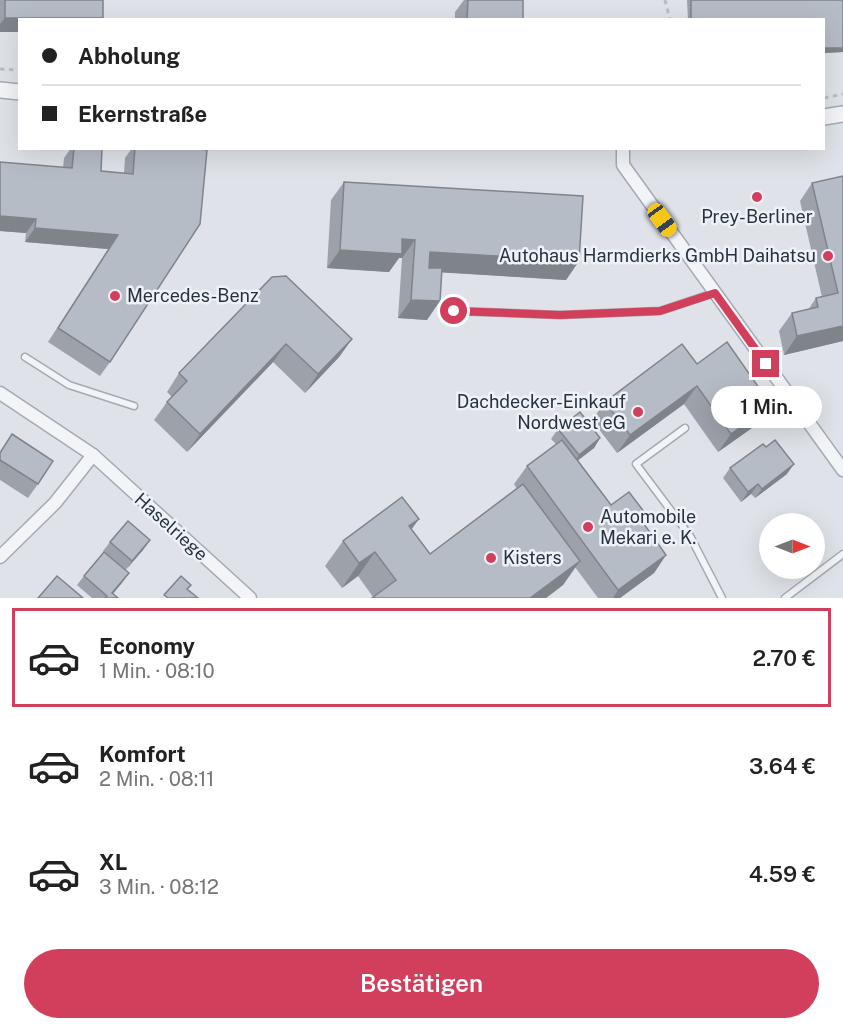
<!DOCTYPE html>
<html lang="de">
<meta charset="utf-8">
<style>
body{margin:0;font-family:"Public Sans",sans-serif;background:#f6f6f6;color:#222;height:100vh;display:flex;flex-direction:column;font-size:22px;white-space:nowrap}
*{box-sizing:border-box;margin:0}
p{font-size:20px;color:#767676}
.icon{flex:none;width:33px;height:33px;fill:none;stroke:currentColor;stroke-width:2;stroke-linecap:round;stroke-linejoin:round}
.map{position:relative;height:598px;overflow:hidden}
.side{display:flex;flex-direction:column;background:#fff;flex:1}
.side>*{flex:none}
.hud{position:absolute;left:18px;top:18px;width:807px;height:132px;border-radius:0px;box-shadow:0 6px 24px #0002;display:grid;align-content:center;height:132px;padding:0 24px;background:#fff}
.needle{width:39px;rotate:90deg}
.fabs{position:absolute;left:759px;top:513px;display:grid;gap:12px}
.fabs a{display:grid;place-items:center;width:66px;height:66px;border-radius:50%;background:#fff;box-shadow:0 6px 24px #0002;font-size:30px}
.end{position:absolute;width:27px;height:27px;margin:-14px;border:8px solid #d23f5d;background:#fff;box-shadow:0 0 0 3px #fff}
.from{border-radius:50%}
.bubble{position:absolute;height:42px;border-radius:21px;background:#fff;box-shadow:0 6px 24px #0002;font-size:20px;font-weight:600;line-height:42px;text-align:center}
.car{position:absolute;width:18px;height:36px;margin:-18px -9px;border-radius:8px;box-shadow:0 0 4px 2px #0007;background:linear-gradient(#f5c518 24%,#345 0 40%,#f5c518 0 76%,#345 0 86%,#f5c518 0)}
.hud b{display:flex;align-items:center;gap:21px;height:57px;font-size:22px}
.hud b+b{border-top:2px solid #e0e0e0}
.hud i{width:15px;height:15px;background:#222}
ul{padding:10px 0 0;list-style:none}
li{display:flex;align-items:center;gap:18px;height:99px;margin:0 12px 9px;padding:0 12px;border:3px solid transparent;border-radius:0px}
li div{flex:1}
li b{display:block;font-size:22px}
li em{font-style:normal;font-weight:600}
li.current{border-color:#d23f5d}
li>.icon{width:54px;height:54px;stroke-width:1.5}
.primary-button{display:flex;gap:12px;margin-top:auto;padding:12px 24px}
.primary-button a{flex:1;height:69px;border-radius:36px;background:#d23f5d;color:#fff;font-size:24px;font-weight:600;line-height:69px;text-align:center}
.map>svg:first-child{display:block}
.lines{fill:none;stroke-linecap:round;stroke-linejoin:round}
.service-casing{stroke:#a4aab3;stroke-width:9}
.minor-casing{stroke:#a4aab3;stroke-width:15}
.tertiary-casing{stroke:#a4aab3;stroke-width:18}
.path{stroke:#b9bec4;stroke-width:3;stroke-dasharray:4.5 4.5;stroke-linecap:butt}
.service{stroke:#f2f4f7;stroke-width:6}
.minor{stroke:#f2f4f7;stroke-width:12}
.tertiary{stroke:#f2f4f7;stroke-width:15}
.wall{fill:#9da2aa}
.shaded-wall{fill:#7f848b}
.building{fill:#b6bcc6;stroke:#7f848b;stroke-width:1.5}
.route{stroke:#d23f5d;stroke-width:8}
.poi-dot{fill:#d23f5d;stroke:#eef2f6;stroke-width:2}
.labels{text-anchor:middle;stroke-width:5;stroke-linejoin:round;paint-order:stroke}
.poi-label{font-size:18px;fill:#273240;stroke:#eef2f6;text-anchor:start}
.street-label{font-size:18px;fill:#273240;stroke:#eef2f6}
</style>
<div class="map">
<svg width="843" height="598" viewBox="0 0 843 598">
<rect width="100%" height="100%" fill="#dfe3e9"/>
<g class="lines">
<g class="service-casing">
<g id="service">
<polyline points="454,311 560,315 660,311 714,293"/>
<polyline points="25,357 69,385 134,406"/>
<polyline points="685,428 636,464 690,536 722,598"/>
<polyline points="785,598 843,554"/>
</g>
</g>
<g class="minor-casing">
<g id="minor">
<polyline points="623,148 623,165 843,470"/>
<polyline points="0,393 93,455 55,503 0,557"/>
<polyline points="93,455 250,598"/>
</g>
</g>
<g class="tertiary-casing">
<g id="tertiary">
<polyline points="0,90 20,92"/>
<polyline points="824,117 843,114"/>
</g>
</g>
<g class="path">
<polyline points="665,0 670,20"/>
<polyline points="0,69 20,70"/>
<polyline points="824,98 843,94"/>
</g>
<use href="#service" class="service"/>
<use href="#minor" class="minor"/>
<use href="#tertiary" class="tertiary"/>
</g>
<g class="wall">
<polygon points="0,0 103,0 20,20 20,32 0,32"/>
<polygon points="464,0 523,0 523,20 455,20 455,12"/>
<polygon points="687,0 843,0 843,52 824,53 824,20 688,20"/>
<polygon points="71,148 102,148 101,171 124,173 125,158 132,148 192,148 110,362 100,376 48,342 108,249 25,242 26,233 0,231 0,162 63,168 64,158"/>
<polygon points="843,176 843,341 784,355 779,331 792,313 808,310 816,298 822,297 800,201 812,183"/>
<polygon points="344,182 579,261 566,280 441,272 427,320 398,318 402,258 399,258 389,272 327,268 331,200"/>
<polygon points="272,277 352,339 339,357 305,393 273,362 187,452 154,420 167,402 172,397 167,392 179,373"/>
<polygon points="697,364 759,423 718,452 684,404 617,453 592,420 605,402"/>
<polygon points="558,429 600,438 594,448 578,460 611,505 645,513 640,519 666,555 654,573 620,598 598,598 575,567 563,585 546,598 372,598 373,597 358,576 342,588 325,566 343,541 411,529 430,554 517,489 514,484 527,466 556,444 551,439"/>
<polygon points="12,434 38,484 28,498 0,480 0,452"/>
<polygon points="766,447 787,474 755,498 751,494 741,502 723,478 730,468"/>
<polygon points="150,540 143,550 125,570 129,573 113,594 118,598 92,598 77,585 84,576 104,552 103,551 110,542"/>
</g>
<g class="shaded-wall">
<polygon points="5,18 103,18 102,20 20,20 20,32 0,32 0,24"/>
<polygon points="824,48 843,48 843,52 824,53"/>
<polygon points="0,216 36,219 26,233 0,231"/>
<polygon points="35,228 118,235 108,249 25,242"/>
<polygon points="402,239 415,240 402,258 399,258 389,272 327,268 340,250"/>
<polygon points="430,252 579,261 566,280 417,271"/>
<polygon points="411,300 440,301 427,320 398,318"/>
<polygon points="843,326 843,341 784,355 797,336"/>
<polygon points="352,339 339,357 305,393 318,374"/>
<polygon points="286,344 273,362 187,452 200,434"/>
<polygon points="697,386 684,404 617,453 630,435"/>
<polygon points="771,405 759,423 718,452 731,434"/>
<polygon points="600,438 594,448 572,465 579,455"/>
<polygon points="794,464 787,474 755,498 762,489"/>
<polygon points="758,484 751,494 741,502 748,492"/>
<polygon points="419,519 401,544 409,526"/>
<polygon points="150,540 143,550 125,571 132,561"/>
<polygon points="375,552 358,576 342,588 359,563"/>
<polygon points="666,555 654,573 620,598 613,598 618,590"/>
<polygon points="580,561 563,585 546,598 530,598"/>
<polygon points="129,573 122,583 109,598 112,593"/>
</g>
<g class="building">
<rect x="5" y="0" width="98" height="18"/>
<polygon points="468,0 523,0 523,20 467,20"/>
<polygon points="691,0 843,0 843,48 824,48 824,20 691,20"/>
<polygon points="74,148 102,148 101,171 133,174 135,148 192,148 207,150 200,224 110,362 58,328 118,235 35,228 36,219 0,216 0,162 72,168"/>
<polygon points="843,176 843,326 797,336 792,313 818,307 816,298 838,293 812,183"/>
<polygon points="344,182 583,196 579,261 430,252 429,268 442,268 440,301 411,300 415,240 402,239 402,254 340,250"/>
<polygon points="286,276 352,339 318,374 286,344 200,434 167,402 187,381 179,373 272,277"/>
<polygon points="727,342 771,405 731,434 697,386 630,435 605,402 682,344 697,364"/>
<polygon points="580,412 600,438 579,455 558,429"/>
<polygon points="12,434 53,461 38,484 0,460 0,453"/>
<polygon points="562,440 611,505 629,492 645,513 639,517 666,555 618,590 527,466"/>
<polygon points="775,440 794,464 762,489 758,484 748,492 730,468 763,444 766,447"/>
<polygon points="523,484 580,561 530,598 372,598 396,580 375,552 359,563 343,541 402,497 419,519 409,526 430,554"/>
<polygon points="128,521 150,540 132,561 110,542"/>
<polygon points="104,552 129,573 112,593 118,598 105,598 107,596 84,576"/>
<polygon points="57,576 83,598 38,598"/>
<polygon points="181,576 191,585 187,589 198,598 168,598 164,595"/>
</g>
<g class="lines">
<polyline class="route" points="454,311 560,315 660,311 715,293 766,364"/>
</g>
<g class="poi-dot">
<circle cx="757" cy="197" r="6"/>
<circle cx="828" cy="256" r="6"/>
<circle cx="115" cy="296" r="6"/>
<circle cx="638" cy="412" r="6"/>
<circle cx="588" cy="527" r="6"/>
<circle cx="491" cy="558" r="6"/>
</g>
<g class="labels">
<g class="poi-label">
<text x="757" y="223" text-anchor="middle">Prey-Berliner</text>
<text x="816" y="262" text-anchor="end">Autohaus Harmdierks GmbH Daihatsu</text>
<text x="127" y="302">Mercedes-Benz</text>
<text x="626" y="408" text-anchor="end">Dachdecker-Einkauf<tspan x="626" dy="21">Nordwest eG</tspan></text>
<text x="600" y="523">Automobile<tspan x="600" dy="21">Mekari e. K.</tspan></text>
<text x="503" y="564">Kisters</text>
</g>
<g class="street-label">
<text transform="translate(171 527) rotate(42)" y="6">Haselriege</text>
</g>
</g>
</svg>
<div class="fabs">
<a><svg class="needle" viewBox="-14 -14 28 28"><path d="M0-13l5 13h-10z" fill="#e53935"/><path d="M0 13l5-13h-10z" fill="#767676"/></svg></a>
</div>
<i class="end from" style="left:454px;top:311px"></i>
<i class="end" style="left:766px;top:364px"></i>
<div class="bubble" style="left:711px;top:386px;width:111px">1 Min.</div>
<i class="car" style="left:662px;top:220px;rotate:144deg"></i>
<div class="hud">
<b><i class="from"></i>Abholung</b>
<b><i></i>Ekernstraße</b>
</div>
</div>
<section class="side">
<ul>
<li class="current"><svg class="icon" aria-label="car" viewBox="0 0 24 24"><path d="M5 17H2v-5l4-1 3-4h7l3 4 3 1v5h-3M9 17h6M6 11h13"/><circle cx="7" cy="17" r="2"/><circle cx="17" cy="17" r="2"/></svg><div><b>Economy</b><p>1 Min. · 08:10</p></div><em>2.70 €</em></li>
<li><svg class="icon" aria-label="car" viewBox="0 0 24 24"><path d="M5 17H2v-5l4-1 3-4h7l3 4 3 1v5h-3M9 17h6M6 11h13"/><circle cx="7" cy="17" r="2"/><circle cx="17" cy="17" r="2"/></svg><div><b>Komfort</b><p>2 Min. · 08:11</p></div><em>3.64 €</em></li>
<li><svg class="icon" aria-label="car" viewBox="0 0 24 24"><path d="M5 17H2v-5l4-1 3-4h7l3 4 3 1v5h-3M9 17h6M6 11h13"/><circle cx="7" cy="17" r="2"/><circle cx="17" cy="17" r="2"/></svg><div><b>XL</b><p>3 Min. · 08:12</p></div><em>4.59 €</em></li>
</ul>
<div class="primary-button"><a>Bestätigen</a></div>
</section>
